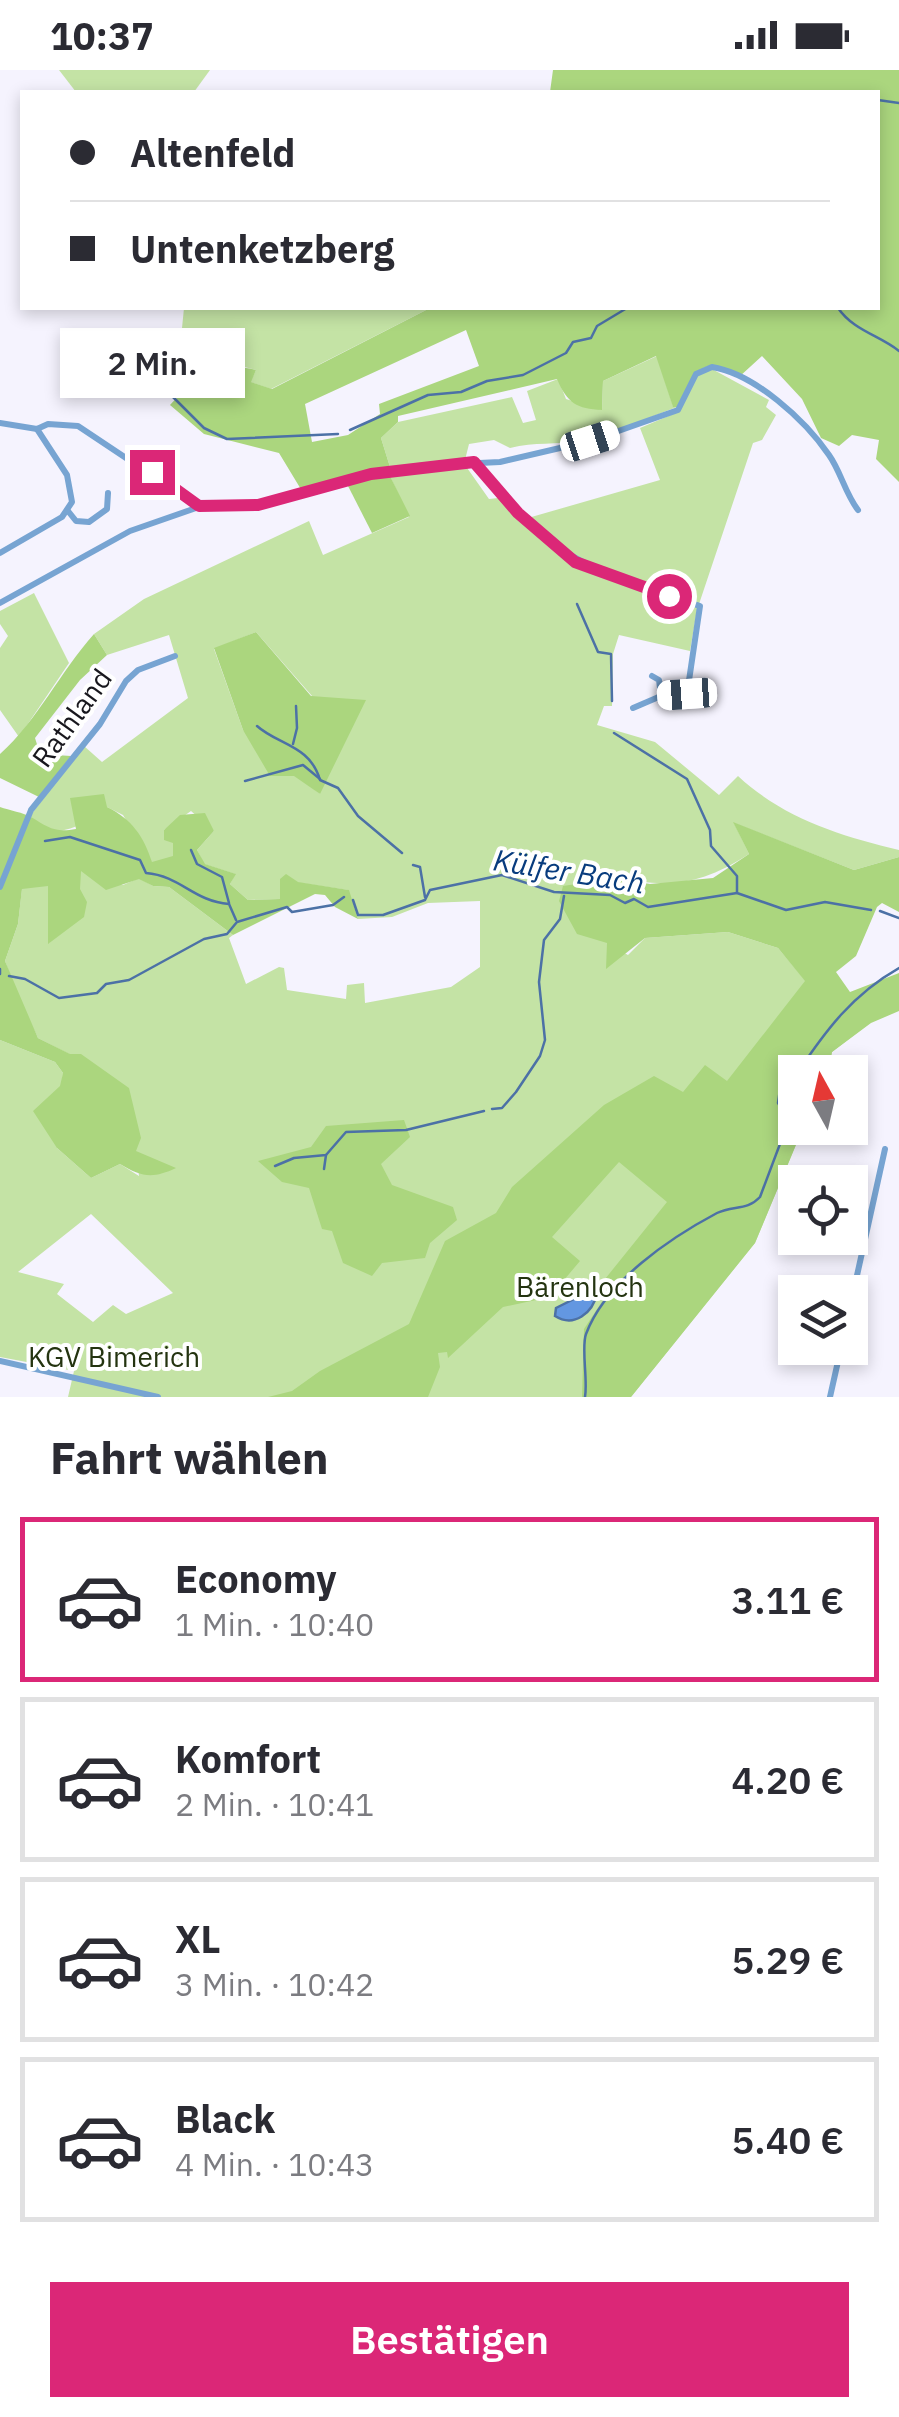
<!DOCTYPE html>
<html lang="de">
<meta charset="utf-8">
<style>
body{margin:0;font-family:"IBM Plex Sans",sans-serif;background:#f2f2f3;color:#2b2b33;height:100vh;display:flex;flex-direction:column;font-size:38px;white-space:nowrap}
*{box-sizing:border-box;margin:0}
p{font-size:32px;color:#7c7c81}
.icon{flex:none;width:55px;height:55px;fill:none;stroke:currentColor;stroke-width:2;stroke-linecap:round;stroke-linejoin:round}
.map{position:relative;height:1327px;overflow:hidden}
.drawer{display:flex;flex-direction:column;background:#fff;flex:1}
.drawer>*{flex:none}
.banner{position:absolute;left:20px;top:20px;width:860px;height:220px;border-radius:0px;box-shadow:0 5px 15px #0003;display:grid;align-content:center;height:220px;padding:0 50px;background:#fff}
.needle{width:65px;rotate:352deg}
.fabs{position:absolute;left:778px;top:985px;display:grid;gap:20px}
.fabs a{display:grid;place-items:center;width:90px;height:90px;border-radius:0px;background:#fff;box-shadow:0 5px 15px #0003;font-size:50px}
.end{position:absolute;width:45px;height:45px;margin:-22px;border:12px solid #db2777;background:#fff;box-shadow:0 0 0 5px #fff}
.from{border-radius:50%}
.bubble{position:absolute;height:70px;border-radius:0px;background:#fff;box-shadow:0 5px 15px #0003;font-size:32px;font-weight:600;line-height:70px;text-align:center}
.car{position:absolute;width:30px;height:60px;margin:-30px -15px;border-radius:12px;box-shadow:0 0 8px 2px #0007;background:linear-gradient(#fff 24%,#345 0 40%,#fff 0 76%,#345 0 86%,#fff 0)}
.banner b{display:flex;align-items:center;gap:35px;height:95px;font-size:38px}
.banner b+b{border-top:2px solid #e1e1e2}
.banner i{width:25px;height:25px;background:#2b2b33}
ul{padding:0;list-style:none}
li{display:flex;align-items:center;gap:30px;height:165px;margin:0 20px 15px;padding:0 30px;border:5px solid #e1e1e2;border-radius:0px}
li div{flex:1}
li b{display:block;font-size:38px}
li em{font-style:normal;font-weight:600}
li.selected{border-color:#db2777}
li>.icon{width:90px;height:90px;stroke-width:1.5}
h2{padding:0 50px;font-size:45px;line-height:120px}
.action{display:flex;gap:20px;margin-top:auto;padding:20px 50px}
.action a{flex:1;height:115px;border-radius:0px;background:#db2777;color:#fff;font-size:40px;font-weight:600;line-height:115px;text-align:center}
.status{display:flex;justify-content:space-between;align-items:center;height:70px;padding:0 50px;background:#fff;direction:ltr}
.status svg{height:28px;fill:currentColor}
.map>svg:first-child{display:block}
.green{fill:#c4e3a5;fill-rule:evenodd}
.forest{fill:#abd67e;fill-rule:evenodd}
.water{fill:#6397e1;stroke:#4c71a6;stroke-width:2.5}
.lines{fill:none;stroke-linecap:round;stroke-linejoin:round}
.stream{stroke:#4c71a6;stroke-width:2.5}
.street{stroke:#77a4d2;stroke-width:6}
.route{stroke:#db2777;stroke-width:12}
.labels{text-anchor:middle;stroke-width:8;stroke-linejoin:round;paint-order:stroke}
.street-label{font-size:28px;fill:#18171d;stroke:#fff}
.park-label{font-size:28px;fill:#243410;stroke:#fff}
.water-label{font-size:30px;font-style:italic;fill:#083c7e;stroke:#fff}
</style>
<div class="status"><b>10:37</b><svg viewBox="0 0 49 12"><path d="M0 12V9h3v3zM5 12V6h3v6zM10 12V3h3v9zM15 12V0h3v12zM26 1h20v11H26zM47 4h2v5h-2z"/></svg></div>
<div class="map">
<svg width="899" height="1327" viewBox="0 0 899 1327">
<rect width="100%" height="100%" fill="#f5f3fe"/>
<g class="green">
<polygon points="59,0 210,0 194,22 76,22"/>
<polygon points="184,238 430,238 271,319 250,312 256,300 237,295 223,277 212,278 182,258"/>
<path d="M 657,286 L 673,336 L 677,337 C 645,349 613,363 580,370 C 556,376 535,371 510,378 L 494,370 L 469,374 L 465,390 L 390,397 L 381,368 L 398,352 L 512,327 L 523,353 L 536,350 L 527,321 L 558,309 L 566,329 L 602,340 L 603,311 Z"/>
<path d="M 712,299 L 769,330 L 766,337 L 776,345 L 762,370 L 753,373 L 697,540 L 690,581 L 619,565 L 613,584 L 612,636 L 604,636 L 597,655 L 655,672 L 719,725 L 738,706 C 783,748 840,766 899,780 L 899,787 L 854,800 L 734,753 L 749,784 C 701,815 671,818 615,808 L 607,873 L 628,885 L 645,868 L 728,862 L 778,878 L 805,910 L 871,952 L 832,982 L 828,1002 L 795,1002 L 795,1058 L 803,1058 L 755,1173 L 631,1327 L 68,1327 L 74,1301 L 0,1287 L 0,970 L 55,992 L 63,1003 L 57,1078 L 91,1108 L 120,1094 L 139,1106 L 136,1081 L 71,985 L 38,968 L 18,926 L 5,891 L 18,854 L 22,818 L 48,815 L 49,873 L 80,819 L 80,800 L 123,815 L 139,808 L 153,816 L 169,817 L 233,865 L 229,868 L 246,914 L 279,897 L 284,898 L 287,920 L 346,929 L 347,915 L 364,913 L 365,933 L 451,917 L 480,897 L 480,831 L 428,833 L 392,847 L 358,849 L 348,820 L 280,810 L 280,829 L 248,830 L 230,814 L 235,804 L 204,794 L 197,780 L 214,761 L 191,741 L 164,760 L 173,772 L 173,787 L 152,793 L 123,745 L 107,737 C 82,755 55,775 30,746 L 84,676 L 102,692 L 188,628 L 169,565 L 107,585 L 94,564 L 144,529 L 309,451 L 323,485 L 409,447 L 389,404 L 465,395 L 489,429 L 498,428 L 521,450 L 660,410 L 640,358 L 678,342 L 697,305 ZM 256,562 L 312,626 L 320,724 L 243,660 L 214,579 ZM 91,1144 L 173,1223 L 126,1244 L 113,1235 L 93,1252 L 57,1224 L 64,1214 L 18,1202 Z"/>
<polygon points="34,523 69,593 19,667 0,640 0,578 8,566 0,554 0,541"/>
</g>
<g class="forest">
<path d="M 553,0 L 899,0 L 899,412 L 876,389 L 879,370 L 852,365 L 839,376 L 821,368 L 802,329 L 762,286 L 739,307 C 701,281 694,305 677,337 L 673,337 L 656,286 L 603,311 L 602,340 C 577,339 567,333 557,309 L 398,346 L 398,352 L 381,368 L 390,397 L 302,421 L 279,383 L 204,364 L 170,335 C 195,309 219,290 256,300 L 251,312 L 272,319 L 430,238 L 878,238 L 878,22 L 550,22 ZM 466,260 L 479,296 L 379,334 L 380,344 L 348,365 L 312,372 L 305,334 Z"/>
<polygon points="389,404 410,446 372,463 347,414"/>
<polygon points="256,562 311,626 366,630 320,724 294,706 270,706 243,660 214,578"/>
<path d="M 94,564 L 107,585 L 80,610 L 35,668 L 40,684 L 71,686 L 39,727 L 0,708 L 0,684 C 38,650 60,602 94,564 Z"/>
<path d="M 104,724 L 107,737 C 132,749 144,767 152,792 L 173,786 L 173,773 L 164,770 L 164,760 L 180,745 L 205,743 L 214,761 L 197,780 L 205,794 L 236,804 L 230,814 L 248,830 L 280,829 L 280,809 L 286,804 L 298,812 L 349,820 L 358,849 L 335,837 L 325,825 L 315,824 L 233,865 L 169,817 L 153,816 L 139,809 L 106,820 L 81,801 L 80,819 L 87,832 L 84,847 L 48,874 L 48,816 L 22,819 L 18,854 L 5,891 L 38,968 L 70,984 L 81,984 L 129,1018 L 141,1068 L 136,1081 L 176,1098 C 153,1109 141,1107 120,1094 L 91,1108 L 57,1078 L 33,1041 L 60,1016 L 63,1003 L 55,992 L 0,970 L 0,737 C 9,740 24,743 31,747 C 48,757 54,763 76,759 L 70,728 Z"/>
<polygon points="733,752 854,800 899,787 899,842 882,833 877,837 856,886 836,902 850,922 899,903 899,941 871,953 832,982 828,1002 795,1002 795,1058 803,1058 755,1173 631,1327 582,1327 584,1259 605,1227 597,1219 667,1132 619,1092 552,1167 580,1191 564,1210 534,1217 536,1230 503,1237 448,1288 447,1282 438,1283 440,1297 428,1327 268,1327 292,1321 320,1301 409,1254 445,1171 496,1143 512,1117 604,1035 654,1006 683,1022 705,995 727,1011 805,911 778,878 728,862 645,868 606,899 607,873 577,864 559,831 563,816 615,808 650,814 713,808 749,784"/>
<polygon points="404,1050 410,1067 381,1094 392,1115 453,1137 457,1150 430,1173 425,1188 382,1193 372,1206 343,1193 332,1161 322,1159 309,1118 282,1112 258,1091 311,1077 326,1056"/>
</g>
<path class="water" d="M 590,1221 L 597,1223 C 593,1243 574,1258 555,1246 L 556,1238 Z"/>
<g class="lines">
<g class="stream">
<polyline points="878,30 899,33"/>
<path d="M 838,238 C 854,261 879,265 899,281"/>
<polyline points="99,302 115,297 134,302 138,315 147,321 163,317 204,358 227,369 338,364"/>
<polyline points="350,360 428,325 461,322 487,311 523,305 566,283 573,272 591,268 597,256 627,238"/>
<polyline points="577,534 598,582 611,584 612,631"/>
<path d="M 257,656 C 278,675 310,675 320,710 L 338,718 L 358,746 L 402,783"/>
<polyline points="614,663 687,709 710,760 711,776 737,806 737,823 786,840 825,832 871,840"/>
<polyline points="293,674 297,658 296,636"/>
<polyline points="245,711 303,695 320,709"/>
<path d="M 45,771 L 70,767 L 140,790 L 146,803 C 181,806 193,831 229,834 L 236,850"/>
<polyline points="191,780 197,794 222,807 229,833"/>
<polyline points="413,795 420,797 425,827"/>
<polyline points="353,830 358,845 383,845 425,830 430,820 502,805 554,822 610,825 625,833 634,829 648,837 737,823"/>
<polyline points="880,841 899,848"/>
<polyline points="0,899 0,904"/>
<polyline points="9,906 25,909 59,928 97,923 106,914 129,910 204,869 227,864 237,852 287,837 292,842 333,835 344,827"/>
<path d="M 798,1002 C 826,960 853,924 899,898"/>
<polyline points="492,1039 502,1038 516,1022 540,986 545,970 539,912 544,870 560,849 564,826"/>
<polyline points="783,1042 778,1033 781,1012 795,1006"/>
<polyline points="275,1096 294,1088 326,1085 346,1062 406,1060 484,1041"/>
<polyline points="324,1099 326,1085"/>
<path d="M 585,1327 C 588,1310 581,1277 586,1264 C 606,1211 670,1168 717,1143 C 733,1135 747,1141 760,1127 L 789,1050"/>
</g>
<g class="street">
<polyline points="0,353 37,359 48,354 78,356 198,436"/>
<path d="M 475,393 C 539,486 598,502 700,536 L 687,624 L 661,626 L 633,638"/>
<polyline points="68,441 76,451 89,452 107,439 108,423"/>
<polyline points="0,483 62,447 72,432 67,405 37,359"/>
<path d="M 0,533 L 130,461 L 199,437 L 262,435 L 344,411 L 417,396 L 500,392 L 590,371 L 678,340 L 696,304 L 712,297 C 755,304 805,350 829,385 C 841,402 845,423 858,440"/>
<polyline points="652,606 659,610 661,626"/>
<polyline points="0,817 31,740 100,654 126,611 138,600 175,586"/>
<polyline points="850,1237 885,1079"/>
<polyline points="0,1291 158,1327"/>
<polyline points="830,1327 841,1278"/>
</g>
</g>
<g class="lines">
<polyline class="route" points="152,402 199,436 258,435 371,404 474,392 518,443 575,492 669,526"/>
</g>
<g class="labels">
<g class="street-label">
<text transform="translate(72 648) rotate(-54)" y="10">Rathland</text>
</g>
<g class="park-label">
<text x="580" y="1227">Bärenloch</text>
<text x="114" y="1297">KGV Bimerich</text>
</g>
<g class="water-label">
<text transform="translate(569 802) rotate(9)" y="10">Külfer Bach</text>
</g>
</g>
</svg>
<div class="fabs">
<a><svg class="needle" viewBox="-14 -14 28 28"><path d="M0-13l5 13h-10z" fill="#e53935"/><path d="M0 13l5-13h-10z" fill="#7c7c81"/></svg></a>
<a><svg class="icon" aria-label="locate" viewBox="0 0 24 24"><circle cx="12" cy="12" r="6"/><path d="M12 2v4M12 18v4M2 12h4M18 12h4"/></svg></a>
<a><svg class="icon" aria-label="layers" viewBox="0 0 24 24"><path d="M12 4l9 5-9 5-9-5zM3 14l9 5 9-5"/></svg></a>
</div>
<i class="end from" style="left:669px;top:526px"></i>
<i class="end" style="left:152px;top:402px"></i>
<div class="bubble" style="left:60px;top:258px;width:185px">2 Min.</div>
<i class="car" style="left:590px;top:371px;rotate:72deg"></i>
<i class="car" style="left:687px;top:624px;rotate:266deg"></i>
<div class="banner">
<b><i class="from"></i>Altenfeld</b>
<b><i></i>Untenketzberg</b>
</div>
</div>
<section class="drawer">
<h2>Fahrt wählen</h2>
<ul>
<li class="selected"><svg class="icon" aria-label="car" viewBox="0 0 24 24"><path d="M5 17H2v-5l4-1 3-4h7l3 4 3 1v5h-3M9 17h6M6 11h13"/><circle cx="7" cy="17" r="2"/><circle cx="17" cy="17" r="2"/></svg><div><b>Economy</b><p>1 Min. · 10:40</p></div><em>3.11 €</em></li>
<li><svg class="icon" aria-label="car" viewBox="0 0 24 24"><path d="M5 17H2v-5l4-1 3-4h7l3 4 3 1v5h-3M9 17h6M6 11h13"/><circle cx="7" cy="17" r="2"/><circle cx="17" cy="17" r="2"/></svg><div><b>Komfort</b><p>2 Min. · 10:41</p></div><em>4.20 €</em></li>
<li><svg class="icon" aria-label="car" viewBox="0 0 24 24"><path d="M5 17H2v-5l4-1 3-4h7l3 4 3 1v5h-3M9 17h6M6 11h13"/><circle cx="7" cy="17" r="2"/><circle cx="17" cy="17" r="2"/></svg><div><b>XL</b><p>3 Min. · 10:42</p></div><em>5.29 €</em></li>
<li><svg class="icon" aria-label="car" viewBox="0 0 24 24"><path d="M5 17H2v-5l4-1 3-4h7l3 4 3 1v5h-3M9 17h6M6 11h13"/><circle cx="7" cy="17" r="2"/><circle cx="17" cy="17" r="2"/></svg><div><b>Black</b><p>4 Min. · 10:43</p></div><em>5.40 €</em></li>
</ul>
<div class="action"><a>Bestätigen</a></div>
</section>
